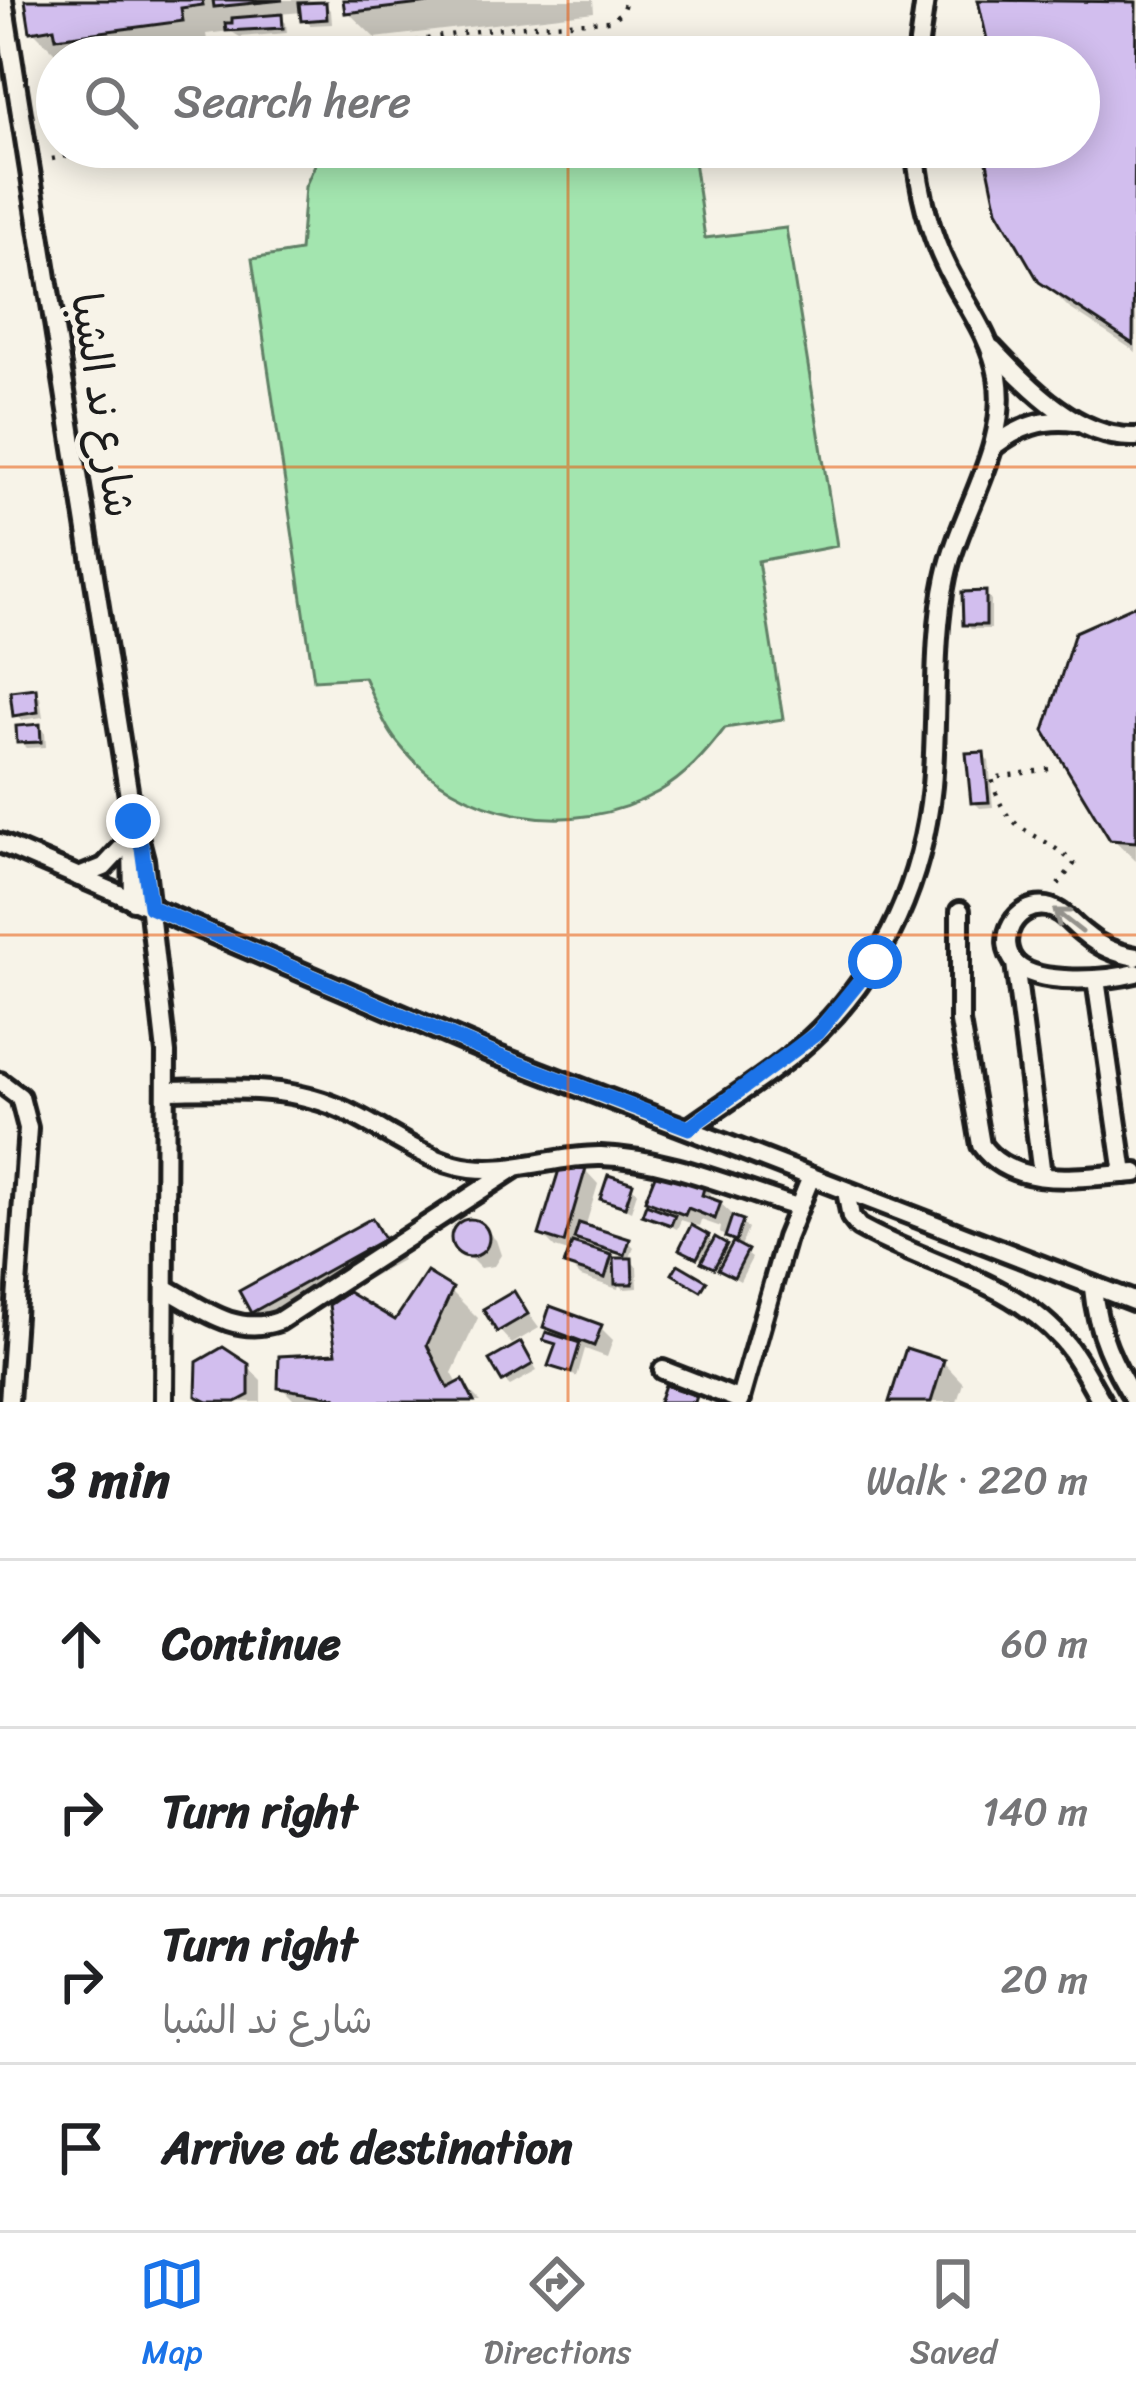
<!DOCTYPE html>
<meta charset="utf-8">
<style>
body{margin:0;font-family:Sriracha,"Playpen Sans Arabic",sans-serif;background:#f2f2f2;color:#202124}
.stop{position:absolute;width:36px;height:36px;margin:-27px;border:9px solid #1a73e8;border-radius:50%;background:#fff}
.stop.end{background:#1a73e8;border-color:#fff;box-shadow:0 3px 12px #0008}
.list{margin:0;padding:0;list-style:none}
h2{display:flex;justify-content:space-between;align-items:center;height:156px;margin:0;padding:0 48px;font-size:51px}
h2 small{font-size:39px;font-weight:400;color:#757577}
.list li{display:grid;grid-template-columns:78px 1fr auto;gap:36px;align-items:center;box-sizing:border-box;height:168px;padding:0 48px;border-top:3px solid #e0e0e0}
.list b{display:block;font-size:45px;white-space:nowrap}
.list p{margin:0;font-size:39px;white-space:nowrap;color:#757577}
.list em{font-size:39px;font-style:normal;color:#757577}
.icon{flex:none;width:66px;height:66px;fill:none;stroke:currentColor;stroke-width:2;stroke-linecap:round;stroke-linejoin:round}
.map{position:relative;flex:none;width:1136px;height:1402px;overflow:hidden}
.search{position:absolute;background:#fff;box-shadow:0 6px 30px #0003;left:36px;right:36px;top:36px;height:132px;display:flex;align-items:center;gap:30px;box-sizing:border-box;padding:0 42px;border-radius:66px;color:#757577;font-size:45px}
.sheet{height:828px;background:#fff}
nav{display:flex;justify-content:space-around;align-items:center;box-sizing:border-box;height:168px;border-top:3px solid #e0e0e0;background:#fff;font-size:33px;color:#757577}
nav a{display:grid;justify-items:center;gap:6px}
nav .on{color:#1a73e8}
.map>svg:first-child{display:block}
.green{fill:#a3e5af;stroke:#608066;stroke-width:3}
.shadow{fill:#0003}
.building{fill:#d2beee;stroke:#1c1c1c;stroke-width:3}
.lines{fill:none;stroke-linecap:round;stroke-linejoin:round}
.lane-casing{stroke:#1c1c1c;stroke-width:26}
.path{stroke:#1c1c1c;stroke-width:4.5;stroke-dasharray:3 9;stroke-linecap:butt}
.lane{stroke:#f7f3e8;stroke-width:16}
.oneway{stroke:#94928c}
.route{stroke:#1a73e8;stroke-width:15}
.grid{fill:none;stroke:#e8590c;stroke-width:3;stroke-opacity:0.55}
.labels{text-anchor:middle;stroke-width:10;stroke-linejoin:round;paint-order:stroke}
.street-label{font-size:42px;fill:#1c1c1c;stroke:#f7f3e8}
</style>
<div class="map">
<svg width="1136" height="1402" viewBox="0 0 1136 1402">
<rect width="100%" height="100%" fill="#f7f3e8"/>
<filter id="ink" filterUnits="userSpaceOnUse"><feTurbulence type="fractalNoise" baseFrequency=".00833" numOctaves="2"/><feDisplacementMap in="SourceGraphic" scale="24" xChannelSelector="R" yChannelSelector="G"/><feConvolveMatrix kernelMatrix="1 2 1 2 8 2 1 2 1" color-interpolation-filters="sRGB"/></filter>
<g filter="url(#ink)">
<path class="green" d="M323 147H692L705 238 786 228 837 546 758 561 783 719 725 728C706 753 686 776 658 792 573 840 459 821 398 743 383 725 374 698 364 677L314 680 252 259 300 251 305 187Z"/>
<g class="shadow">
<path d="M28 0H328L323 3 331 11 332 24 310 25 303 12 278 14 286 23 287 33 240 37 230 31 206 34 208 47 131 57H59L32 30Z"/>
<path d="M346 0H593L594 12 375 38 348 12Z"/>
<path d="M981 0H1136V352L1069 308 1041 280 989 147H1079V57H994Z"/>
<path d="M985 594 991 600V629H971L965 623Z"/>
<path d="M1136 609V861L1112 838Z"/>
<path d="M35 691 40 697 43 717 21 720 16 714Z"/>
<path d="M39 727 45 733 46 747 26 748 20 742Z"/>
<path d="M983 755 989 761 993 807 980 808 974 802Z"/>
<path d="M585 1170 598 1184 585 1228 628 1241 634 1247 630 1258 602 1250 614 1261H631L637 1267 638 1288 624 1289 619 1284 618 1289 581 1277 568 1264 572 1253 555 1248 542 1235Z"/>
<path d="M631 1186 637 1192 631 1211 604 1198Z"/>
<path d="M704 1188 748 1229 740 1249 752 1258 740 1281 683 1248 707 1237 731 1252 735 1244 720 1233 721 1227 701 1220 699 1226 681 1220 677 1229 646 1214H663L649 1199Z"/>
<path d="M371 1222 392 1242 402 1260 274 1331 254 1311Z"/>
<path d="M468 1222 482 1226 496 1240 501 1255 494 1266 480 1268 455 1243 456 1229Z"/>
<path d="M451 1291 478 1318 452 1373 459 1386 463 1384 481 1402H296L281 1387Z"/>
<path d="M514 1294 539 1328 512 1344 499 1330Z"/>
<path d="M546 1327H600L613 1340 607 1357 585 1349 577 1377 552 1365 558 1346 547 1339 559 1340Z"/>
<path d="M526 1352 537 1371 510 1386 504 1380Z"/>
<path d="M908 1352 943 1362 963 1383 957 1402H892Z"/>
<path d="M247 1366 261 1380V1402H207L199 1394Z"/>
</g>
<g class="building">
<path d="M25 0H202L203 5 181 8 183 21 56 38 54 28 30 32Z"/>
<path d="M213 0H283L214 7Z"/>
<path d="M343 0H454L345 13Z"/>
<path d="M978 0 1136 2 1133 344 1039 282 997 210 986 157V147H1079V57H991Z"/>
<path d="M326 2 327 19 301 21 299 3Z"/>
<path d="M282 14 283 28 226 31 225 23H232V18Z"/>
<path d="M986 591V625H963L962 592Z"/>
<path d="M1136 605V842L1110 840 1044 731 1075 632Z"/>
<path d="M36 688 38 712 13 716 10 691Z"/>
<path d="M40 724 41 742 17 743 16 726Z"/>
<path d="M984 752 989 802 971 803 966 753Z"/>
<path d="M562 1160 586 1168 564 1243 539 1235Z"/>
<path d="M658 1168 705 1185 702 1195 721 1202 715 1219 688 1208 685 1215 645 1200Z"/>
<path d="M608 1175 633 1183 625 1207 600 1199Z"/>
<path d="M646 1204 675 1215 671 1225 642 1215Z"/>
<path d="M732 1216 743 1220 736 1241 725 1237Z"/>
<path d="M372 1218 384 1239 251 1313 239 1291Z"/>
<circle cx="470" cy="1238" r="19"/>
<path d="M579 1223 630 1239 625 1255 574 1239Z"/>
<path d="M691 1225 709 1235 697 1258 679 1249Z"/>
<path d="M715 1237 727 1244 714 1268 701 1262Z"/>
<path d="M733 1242 748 1250 734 1277 718 1269Z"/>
<path d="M572 1243 612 1255 605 1278 564 1265Z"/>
<path d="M614 1258H632L633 1284H615Z"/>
<path d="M678 1264 707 1281 701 1291 672 1274Z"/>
<path d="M427 1272 453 1288 427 1345 448 1388 463 1380 474 1402H339L336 1397 278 1388 279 1356 336 1353 329 1305 348 1292 395 1320Z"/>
<path d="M514 1291 528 1314 497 1332 483 1309Z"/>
<path d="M550 1306 602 1325 594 1346 543 1327Z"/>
<path d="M546 1332 580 1343 571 1373 548 1366 556 1344 543 1340Z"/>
<path d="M521 1342 533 1364 502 1382 489 1360Z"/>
<path d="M223 1347 249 1364V1395L236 1402H208L196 1396 197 1362Z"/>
<path d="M906 1348 944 1360 931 1402H889Z"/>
<path d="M665 1385 697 1396 695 1402H659Z"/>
</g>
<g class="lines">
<g class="lane-casing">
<g id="lane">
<path d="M3 0 131 809 144 859 166 1053 164 1402"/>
<path d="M917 57 925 0"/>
<path d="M993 349C1029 387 1079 440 1136 437"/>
<path d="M994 446C1019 427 1042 418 1075 422"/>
<path d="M132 840 133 901"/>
<path d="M0 843 493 1054 1136 1302"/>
<path d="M79 877 104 867 131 838"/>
<path d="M960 911V1022L981 1145C1013 1191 1085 1176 1136 1173"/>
<path d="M1136 957C1118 954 1099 946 1085 934 1072 925 1063 910 1047 907 1016 902 994 940 1016 964 1038 986 1108 980 1136 973"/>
<path d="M1015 963 1042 1175"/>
<path d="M1096 979 1124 1174"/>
<path d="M0 1082 20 1097 28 1128 9 1402"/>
<path d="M168 1090C229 1089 291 1084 348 1112 384 1129 417 1155 455 1165 505 1178 552 1155 601 1156 666 1158 735 1188 797 1207"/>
<path d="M689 1128C732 1097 782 1068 820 1030 886 964 923 879 932 786 938 719 932 642 946 577 960 510 1010 448 998 376 991 337 966 305 948 270 929 232 919 189 915 147"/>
<path d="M846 1191 851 1217 859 1227C926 1265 1009 1279 1062 1339 1079 1358 1089 1381 1102 1402"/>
<path d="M1093 1288C1097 1332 1113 1365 1136 1402"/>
<path d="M167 1289C204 1310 236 1336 279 1321L513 1169"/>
<path d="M663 1370 740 1400"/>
<path d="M739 1402 786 1238 811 1177"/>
</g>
</g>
<g class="path">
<path d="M357 57C440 30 523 25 609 21L622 12 626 0"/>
<path d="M52 159 109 147"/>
<path d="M1049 769 992 778C1005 838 1038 827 1074 864L1057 886"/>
</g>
<use href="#lane" class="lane"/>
</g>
<defs><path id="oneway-shaft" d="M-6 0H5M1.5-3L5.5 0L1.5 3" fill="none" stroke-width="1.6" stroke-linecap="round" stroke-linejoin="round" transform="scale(3)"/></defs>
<use class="oneway" href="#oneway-shaft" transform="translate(1068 921) rotate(-142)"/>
</g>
<g class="lines" filter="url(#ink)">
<path class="route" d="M133 821 142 848 150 907 493 1054 689 1128 817 1033 875 962"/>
</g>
<path class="grid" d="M568 0V57M568 147V1402M0 467H1136M0 935H1136"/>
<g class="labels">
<g class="street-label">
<text transform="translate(104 405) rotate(81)" y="15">شارع ند الشبا</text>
</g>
</g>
</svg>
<div class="stop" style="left:875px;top:962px"></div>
<div class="stop end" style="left:133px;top:821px"></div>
<div class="search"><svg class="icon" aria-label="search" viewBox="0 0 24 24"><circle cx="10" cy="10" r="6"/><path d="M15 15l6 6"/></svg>Search here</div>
</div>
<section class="sheet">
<h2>3 min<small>Walk · 220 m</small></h2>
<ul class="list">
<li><svg class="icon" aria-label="ahead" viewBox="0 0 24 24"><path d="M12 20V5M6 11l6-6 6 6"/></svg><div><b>Continue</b></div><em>60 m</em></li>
<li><svg class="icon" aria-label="right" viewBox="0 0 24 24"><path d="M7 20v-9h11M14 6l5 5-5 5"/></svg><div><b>Turn right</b></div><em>140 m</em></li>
<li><svg class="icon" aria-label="right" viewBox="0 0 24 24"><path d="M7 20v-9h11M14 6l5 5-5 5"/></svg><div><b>Turn right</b><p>شارع ند الشبا</p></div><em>20 m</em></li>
<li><svg class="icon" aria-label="arrive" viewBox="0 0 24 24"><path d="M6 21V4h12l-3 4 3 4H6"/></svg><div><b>Arrive at destination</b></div></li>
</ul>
</section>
<nav>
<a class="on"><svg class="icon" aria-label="map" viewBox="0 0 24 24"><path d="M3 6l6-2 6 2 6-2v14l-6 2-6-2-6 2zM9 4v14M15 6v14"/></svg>Map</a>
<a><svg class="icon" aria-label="directions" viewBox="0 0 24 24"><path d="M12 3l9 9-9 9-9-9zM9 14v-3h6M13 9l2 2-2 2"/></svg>Directions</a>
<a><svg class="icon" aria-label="saved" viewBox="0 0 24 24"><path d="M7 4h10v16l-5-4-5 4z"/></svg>Saved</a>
</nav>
